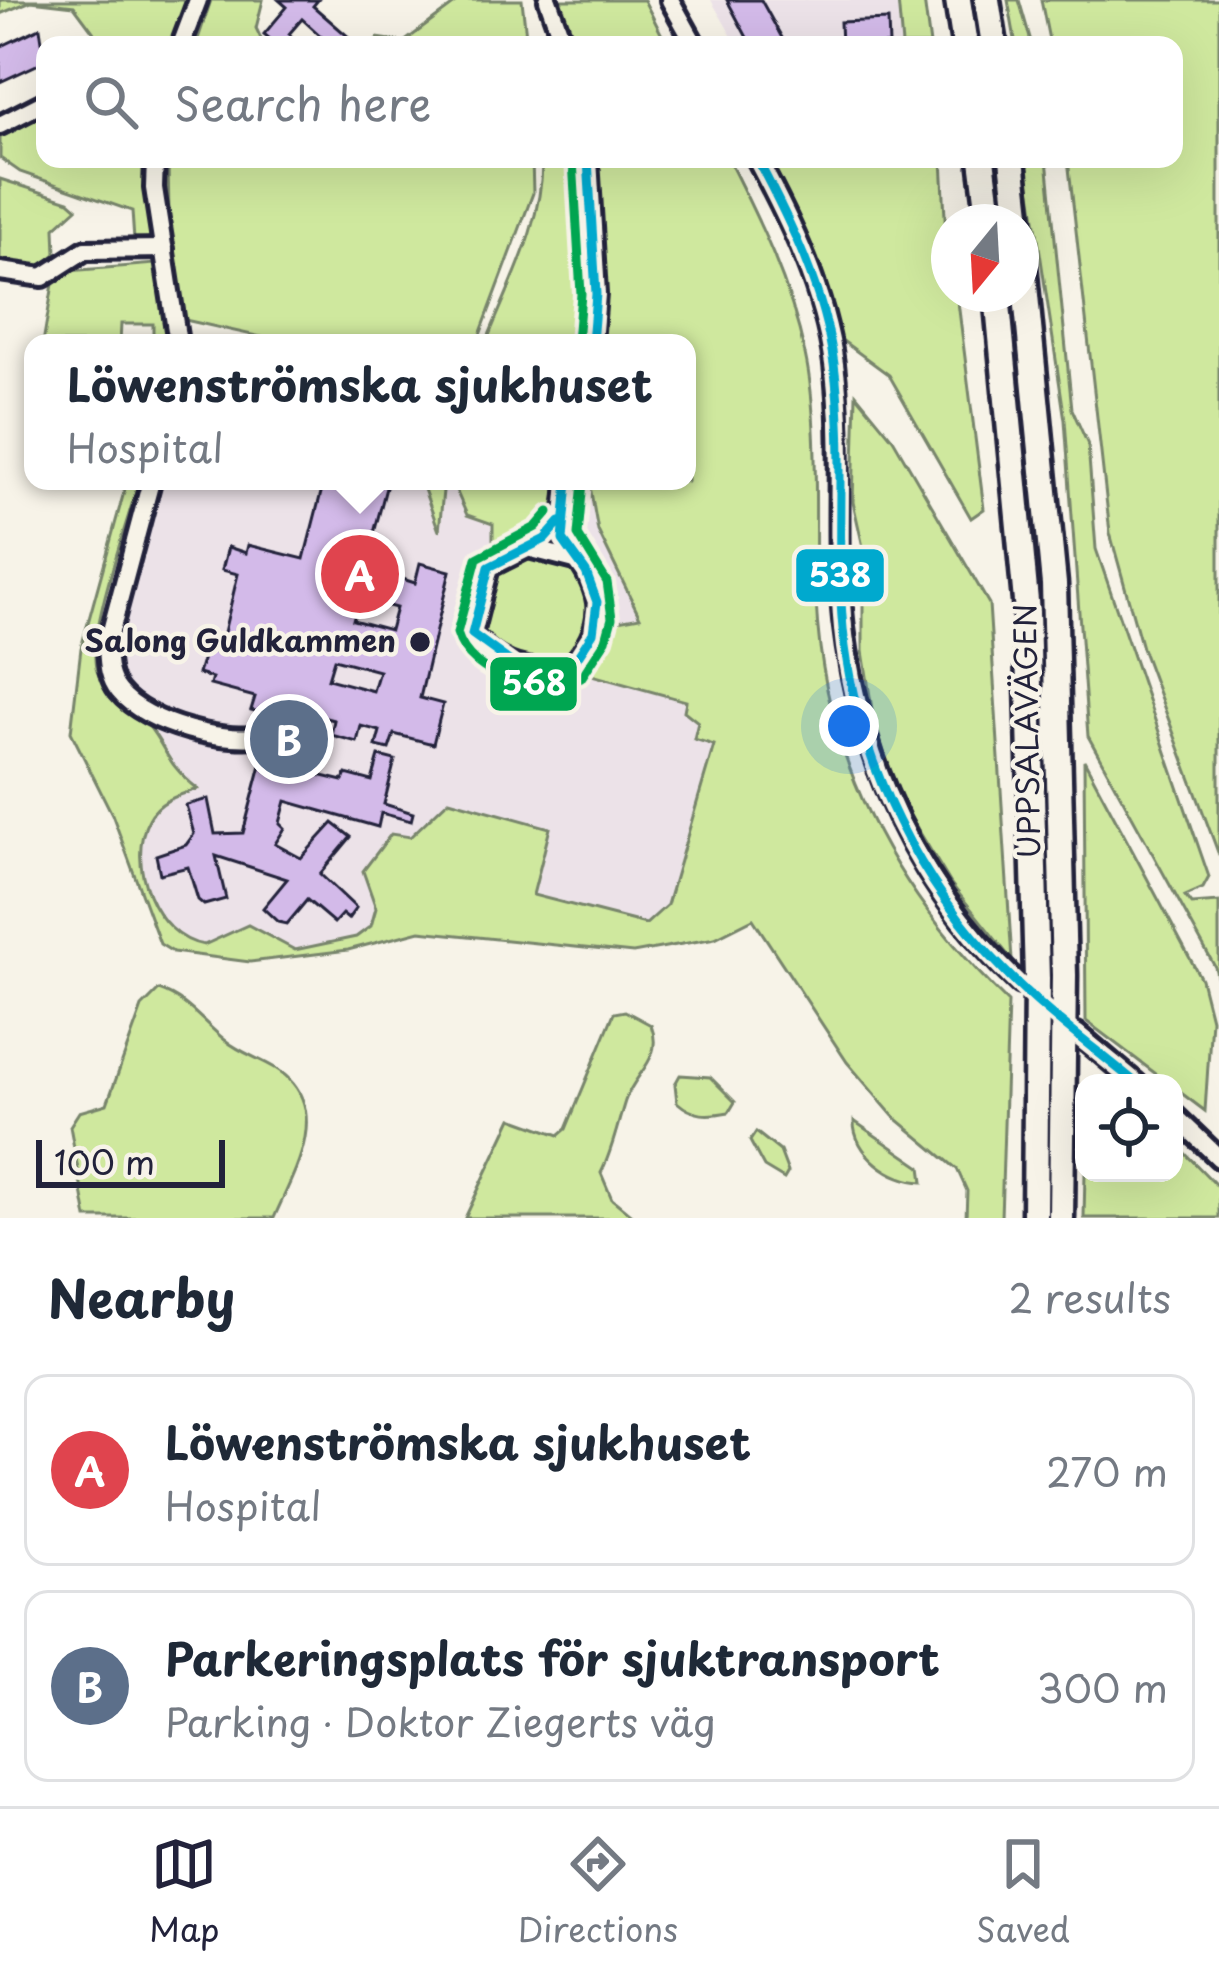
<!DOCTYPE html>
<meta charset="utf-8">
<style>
body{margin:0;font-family:"Playpen Sans",sans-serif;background:#f2f2f3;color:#1f2937}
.controls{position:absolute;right:36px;bottom:36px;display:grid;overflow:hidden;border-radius:24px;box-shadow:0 12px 48px #0002}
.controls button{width:108px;height:108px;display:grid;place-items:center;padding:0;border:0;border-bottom:3px solid #e0e1e3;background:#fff;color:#1f2937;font:60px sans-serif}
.compass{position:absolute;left:931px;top:204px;width:108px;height:108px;border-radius:50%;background:#fff;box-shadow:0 12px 48px #0002;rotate:198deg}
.scale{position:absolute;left:36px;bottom:30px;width:189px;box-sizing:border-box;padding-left:12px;border:6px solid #22223b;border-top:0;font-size:33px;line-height:42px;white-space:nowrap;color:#22223b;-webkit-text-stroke:9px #f7f3e8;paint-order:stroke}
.you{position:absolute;left:849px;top:726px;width:42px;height:42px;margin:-30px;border:9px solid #fff;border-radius:50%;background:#1a73e8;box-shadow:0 0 0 18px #1a73e833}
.badge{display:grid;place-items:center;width:78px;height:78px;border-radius:50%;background:#22223b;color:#fff;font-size:39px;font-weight:700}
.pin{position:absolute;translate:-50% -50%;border:6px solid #fff;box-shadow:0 3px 12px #0006}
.popup{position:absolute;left:24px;top:334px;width:672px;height:156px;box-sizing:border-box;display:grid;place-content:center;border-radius:24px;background:#fff;filter:drop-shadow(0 3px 9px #0005);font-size:39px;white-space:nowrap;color:#747a83}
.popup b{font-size:45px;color:#1f2937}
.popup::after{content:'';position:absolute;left:50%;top:100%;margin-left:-24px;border:24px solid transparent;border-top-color:#fff}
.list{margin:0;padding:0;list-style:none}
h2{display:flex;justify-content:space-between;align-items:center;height:156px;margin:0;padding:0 48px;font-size:51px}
h2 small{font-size:39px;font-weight:400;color:#747a83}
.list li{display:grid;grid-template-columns:78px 1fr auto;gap:36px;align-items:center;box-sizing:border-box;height:192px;margin:0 24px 24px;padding:0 24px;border:3px solid #e0e1e3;border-radius:24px}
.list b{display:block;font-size:45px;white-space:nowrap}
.list p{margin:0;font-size:39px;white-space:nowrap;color:#747a83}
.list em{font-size:39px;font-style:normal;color:#747a83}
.icon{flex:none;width:66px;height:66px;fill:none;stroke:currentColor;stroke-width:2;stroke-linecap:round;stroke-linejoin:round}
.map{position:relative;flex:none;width:1219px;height:1218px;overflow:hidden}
.search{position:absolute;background:#fff;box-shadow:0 12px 48px #0002;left:36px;right:36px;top:36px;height:132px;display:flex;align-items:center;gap:30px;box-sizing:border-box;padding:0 42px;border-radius:24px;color:#747a83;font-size:45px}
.sheet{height:588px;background:#fff}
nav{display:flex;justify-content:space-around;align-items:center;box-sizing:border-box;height:168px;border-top:3px solid #e0e1e3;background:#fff;font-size:33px;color:#747a83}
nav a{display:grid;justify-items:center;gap:6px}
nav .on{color:#22223b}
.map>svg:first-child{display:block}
.built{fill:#ece2e8}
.green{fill:#cfe89e;stroke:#78856c;stroke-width:3}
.building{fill:#d3bae9;stroke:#22223b;stroke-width:3;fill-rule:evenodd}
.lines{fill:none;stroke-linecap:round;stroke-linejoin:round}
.minor-casing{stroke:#22223b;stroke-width:26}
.highway-casing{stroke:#22223b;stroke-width:33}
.minor{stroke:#f7f3e8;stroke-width:16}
.highway{stroke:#f7f3e8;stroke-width:24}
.bus-1-casing{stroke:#f7f3e8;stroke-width:18}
.bus-2-casing{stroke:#f7f3e8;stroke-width:18}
.bus-1{stroke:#00a9ce;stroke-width:9}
.bus-2{stroke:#00a651;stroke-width:9}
.poi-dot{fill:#22223b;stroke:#f7f3e8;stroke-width:4.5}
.labels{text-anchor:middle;stroke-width:9;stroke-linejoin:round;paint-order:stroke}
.poi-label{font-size:30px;font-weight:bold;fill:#22223b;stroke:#f7f3e8;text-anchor:end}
.street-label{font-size:30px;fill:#22223b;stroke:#f7f3e8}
.line-badge{stroke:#f7f3e8;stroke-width:4.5}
.badge-label{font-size:33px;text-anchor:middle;font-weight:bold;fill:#fff}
</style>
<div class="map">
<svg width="1219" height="1218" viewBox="0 0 1219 1218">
<rect width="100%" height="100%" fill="#f7f3e8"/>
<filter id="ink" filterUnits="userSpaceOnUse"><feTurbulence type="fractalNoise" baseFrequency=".00833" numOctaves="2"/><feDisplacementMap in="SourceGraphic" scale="24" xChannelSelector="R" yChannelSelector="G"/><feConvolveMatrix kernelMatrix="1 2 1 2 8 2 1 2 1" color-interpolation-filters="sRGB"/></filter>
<g filter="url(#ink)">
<g class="built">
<path d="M711 0H898L902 45H737Z"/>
<path d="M127 481H589L598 531 725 709 667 905 633 953 420 931 348 950 250 962 173 952 160 944 112 814 71 732 81 648Z"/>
</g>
<g class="green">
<path d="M0 0H192L176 45H103L74 6 31 1 0 14Z"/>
<path d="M211 0H263L256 28 264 45H196Z"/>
<path d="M460 0H522L527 45H370L378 38 404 42Z"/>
<path d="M557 0H644L667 45H572Z"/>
<path d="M898 0H924L930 45H902Z"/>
<path d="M1008 0H1019L1032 45H1016Z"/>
<path d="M1041 0H1219V855L1142 648 1110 533 1068 159H1174V45H1050Z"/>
<path d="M45 115V159H146L150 241 134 240 132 211 20 172 0 158V137Z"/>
<path d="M168 159H532L533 193 477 343H288L185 320 169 217Z"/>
<path d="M542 159H578L588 285 585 343H486C509 284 543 224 542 159Z"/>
<path d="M599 159H728C760 222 790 284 805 354 820 421 814 528 816 600 823 761 895 893 1008 1002L1001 1218H966L967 1191 957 1169 893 1116 847 1062 753 919 715 938 633 953 420 931 348 950 250 962 173 952 160 944 112 814 71 732 81 648 127 481H139C129 518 85 640 97 671 107 699 130 703 147 724 168 750 165 763 198 789 179 795 159 800 149 819 125 862 155 937 204 945L248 925 295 950 356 937 371 926 376 908 363 871 391 834 410 837 449 800 550 828 533 895 646 924 667 905 714 745 694 739 698 722 684 711 686 701 588 674 602 624 640 617 598 531 589 481H687V343H602Z"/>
<path d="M770 159H942L949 294H957L984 509 971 518 889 375 840 339 815 256Z"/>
<path d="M1026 159H1047L1072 409 1088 445 1096 549 1209 877 1203 888 1185 896 1191 904 1219 902V984L1215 967 1088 736 1065 420Z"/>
<path d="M0 179 69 201 77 208 55 228 56 254 32 274 0 266Z"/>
<path d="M155 264 167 343 153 341V324H121L120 343H43L54 278 68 271Z"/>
<path d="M856 394 893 439 989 604 1012 960 951 884 899 798 874 722 863 651V547L853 502Z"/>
<path d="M421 481H444L439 531Z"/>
<path d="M452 481H560C550 523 538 543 493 549V524L467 515Z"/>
<path d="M526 553 577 566C593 601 598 633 565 661L523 660 485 639 481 625 493 575Z"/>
<path d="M1084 760 1201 979 1211 1019 1205 1111 1086 1021Z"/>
<path d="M159 990C188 1000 201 1021 225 1040 244 1056 273 1062 289 1079 328 1118 292 1176 274 1218H87L70 1126 79 1112 107 1104 142 1007Z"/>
<path d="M625 1011 651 1025C664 1059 635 1072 625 1101 617 1126 613 1149 601 1173L612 1199 635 1218H465L512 1118 559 1135 566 1129 614 1013Z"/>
<path d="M680 1075 710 1077 735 1102 729 1112C708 1116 694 1117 677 1102L675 1084Z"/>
<path d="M854 1121 921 1167 923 1182C892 1182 853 1153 854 1121Z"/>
<path d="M756 1132 780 1151 788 1172 784 1179 764 1167 750 1141Z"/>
<path d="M1174 1142 1219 1188V1218H1084L1085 1173H1174Z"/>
</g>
<g class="building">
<path d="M279 0H318L313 6 351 39 346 45H321L325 40 302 19 289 34 301 45H277L264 34 287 7Z"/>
<path d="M727 0H761L786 45H751Z"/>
<path d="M888 20 889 45H841L840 22Z"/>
<path d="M40 28 45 61 0 82V47Z"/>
<path d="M324 481 387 484 365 567 415 583 420 563 450 571 420 698 443 704 433 744 394 734 389 749 376 746 380 731 361 726 357 742 331 735 334 720 280 706 277 717 251 710 255 697 210 685 212 678 198 674 205 650 219 653 238 574 222 570 228 547 246 553 248 545 304 559ZM359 598 396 608 390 630 353 620ZM334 659 379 671 373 691 328 679Z"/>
<path d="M379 756 395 760 384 804 413 813 411 821 381 813 378 827 286 801 280 823 285 828 275 844 301 858 333 823 351 837 320 874 356 908 348 919 342 914 334 923 307 900 287 924 278 922 263 908 287 879 216 856 226 899 204 905 198 900 188 867 160 874 156 855 186 845 194 834 186 805 208 799 215 834 243 833 262 761 343 781 346 774 372 781Z"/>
</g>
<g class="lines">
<g class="minor-casing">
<g id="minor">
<path d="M548 0 564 45"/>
<path d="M670 0 695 45"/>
<path d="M181 45 198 0"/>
<path d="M0 125 45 102"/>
<path d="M155 159 154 188 178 343"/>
<path d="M588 159 596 294 592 343"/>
<path d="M757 159C791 222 825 292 834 364 842 431 837 499 839 566 845 725 902 874 1020 984"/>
<path d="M0 271 43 277 85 250 164 249"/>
<path d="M151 481 107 646C108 663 108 677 119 691 146 725 228 745 269 735"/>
<path d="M560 522 545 539 489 567 472 634C498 666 530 675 571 667 613 619 601 585 563 540L568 481"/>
<path d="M528 548 579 561"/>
<path d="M1077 1033 1136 1083"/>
<path d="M1174 1115 1219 1158"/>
</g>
</g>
<g class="highway-casing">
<g id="highway">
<path d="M958 0 965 45"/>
<path d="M987 0 994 45"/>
<path d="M982 159 990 222"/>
<path d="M1012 159 1019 222"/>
<path d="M1021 244 1054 584 1064 975 1061 1218"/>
<path d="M997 294 1027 612 1037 979 1035 1218"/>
</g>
</g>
<use href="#minor" class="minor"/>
<use href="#highway" class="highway"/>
<g class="bus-1-casing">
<g id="bus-1">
<path d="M588 159 596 294 592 343"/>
<path d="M757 159C791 223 824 291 834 364 847 457 833 553 845 647 861 767 919 884 1004 970 1044 1012 1092 1046 1136 1083"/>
<path d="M560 522 545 539 489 567 472 634 516 666 571 667 593 633 597 602 586 572 563 540 568 481"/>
</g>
</g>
<g class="bus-2-casing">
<g id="bus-2">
<path d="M573 160 581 294 577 342"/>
<path d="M549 512 536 527 477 558 457 633C470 679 542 695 581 678L606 640 612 618 607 582 578 535 583 482"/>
</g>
</g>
<use href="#bus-1" class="bus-1"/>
<use href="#bus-2" class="bus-2"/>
</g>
</g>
<circle class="poi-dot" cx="420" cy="642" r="12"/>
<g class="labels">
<g class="poi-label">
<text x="396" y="652">Salong Guldkammen</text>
</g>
<g class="street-label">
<text transform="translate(1028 731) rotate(-91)" y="10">UPPSALAVÄGEN</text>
</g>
</g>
<g class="line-badge">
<rect x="794" y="547" width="92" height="57" rx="12" fill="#00a9ce"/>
<rect x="488" y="655" width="91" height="58" rx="12" fill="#00a651"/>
</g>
<g class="badge-label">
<text x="840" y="587">538</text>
<text x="534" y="695">568</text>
</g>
</svg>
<div class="controls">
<button><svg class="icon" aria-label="locate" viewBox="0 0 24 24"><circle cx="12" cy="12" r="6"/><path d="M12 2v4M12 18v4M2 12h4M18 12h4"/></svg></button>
</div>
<svg class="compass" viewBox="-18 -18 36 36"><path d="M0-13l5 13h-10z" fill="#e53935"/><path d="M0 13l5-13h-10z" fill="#747a83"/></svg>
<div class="scale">100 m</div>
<div class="you"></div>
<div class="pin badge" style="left:360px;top:574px;background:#e0444e">A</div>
<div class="popup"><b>Löwenströmska sjukhuset</b>Hospital</div>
<div class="pin badge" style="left:289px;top:739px;background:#5c6f8a">B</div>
<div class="search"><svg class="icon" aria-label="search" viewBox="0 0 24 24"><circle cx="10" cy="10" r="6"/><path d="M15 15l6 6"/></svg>Search here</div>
</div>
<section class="sheet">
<h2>Nearby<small>2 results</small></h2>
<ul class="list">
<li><span class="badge" style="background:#e0444e">A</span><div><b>Löwenströmska sjukhuset</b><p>Hospital</p></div><em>270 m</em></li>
<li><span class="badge" style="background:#5c6f8a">B</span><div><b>Parkeringsplats för sjuktransport</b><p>Parking · Doktor Ziegerts väg</p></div><em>300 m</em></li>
</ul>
</section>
<nav>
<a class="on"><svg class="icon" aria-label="map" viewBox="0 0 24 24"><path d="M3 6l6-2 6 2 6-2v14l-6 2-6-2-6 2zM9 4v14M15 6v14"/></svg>Map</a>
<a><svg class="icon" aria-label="directions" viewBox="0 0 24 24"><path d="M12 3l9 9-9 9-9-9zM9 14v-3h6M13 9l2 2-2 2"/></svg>Directions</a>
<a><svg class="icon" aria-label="saved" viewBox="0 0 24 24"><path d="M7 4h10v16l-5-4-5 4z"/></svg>Saved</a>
</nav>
